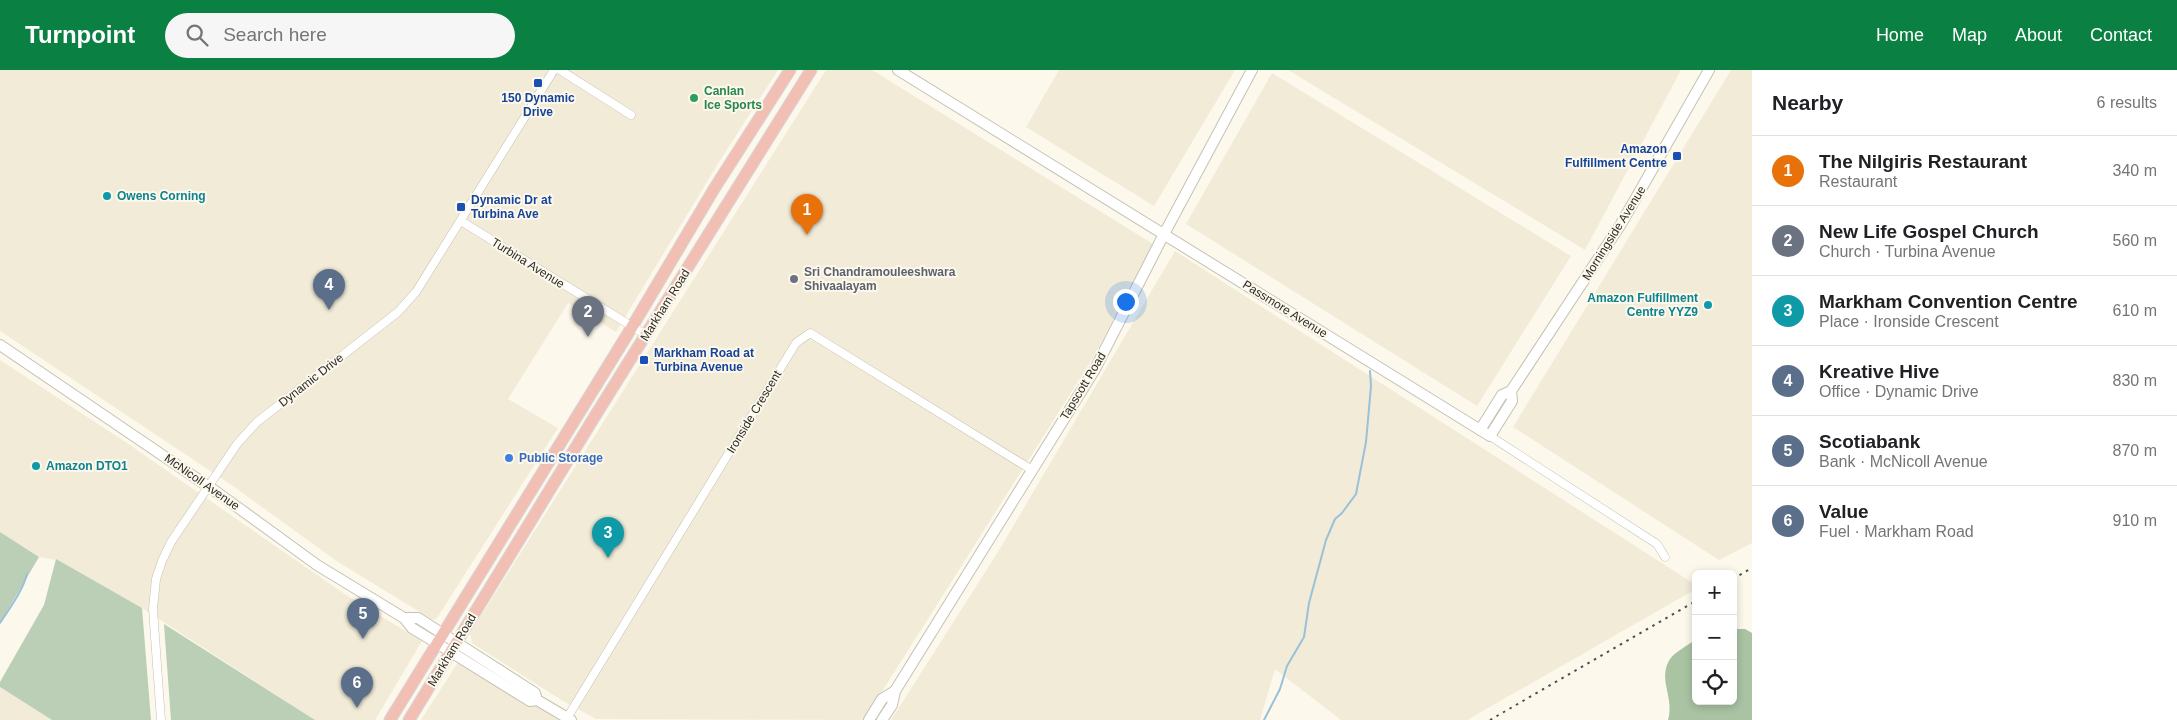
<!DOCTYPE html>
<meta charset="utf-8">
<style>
body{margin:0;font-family:Arial,sans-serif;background:#f6f6f6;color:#202124}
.controls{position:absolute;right:15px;bottom:15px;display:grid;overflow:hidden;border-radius:8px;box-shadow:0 2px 8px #0003}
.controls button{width:45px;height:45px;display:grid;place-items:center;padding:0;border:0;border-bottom:1px solid #e0e0e0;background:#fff;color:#202124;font:25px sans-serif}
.you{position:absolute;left:1125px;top:231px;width:18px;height:18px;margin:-12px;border:4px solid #fff;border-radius:50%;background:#1a73e8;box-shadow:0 0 0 8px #1a73e833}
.badge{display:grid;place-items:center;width:32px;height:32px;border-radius:50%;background:#0b8043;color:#fff;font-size:16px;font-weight:700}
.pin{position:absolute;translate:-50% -41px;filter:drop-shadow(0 1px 2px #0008)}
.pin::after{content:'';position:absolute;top:26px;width:18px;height:15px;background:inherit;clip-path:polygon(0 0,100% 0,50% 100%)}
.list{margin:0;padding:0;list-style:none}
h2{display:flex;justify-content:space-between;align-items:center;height:65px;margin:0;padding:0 20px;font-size:21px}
h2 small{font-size:16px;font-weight:400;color:#757577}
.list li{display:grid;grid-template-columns:32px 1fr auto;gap:15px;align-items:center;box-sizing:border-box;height:70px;padding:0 20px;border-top:1px solid #e0e0e0}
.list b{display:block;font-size:19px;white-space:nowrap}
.list p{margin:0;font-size:16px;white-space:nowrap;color:#757577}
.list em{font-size:16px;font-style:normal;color:#757577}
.icon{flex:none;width:28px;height:28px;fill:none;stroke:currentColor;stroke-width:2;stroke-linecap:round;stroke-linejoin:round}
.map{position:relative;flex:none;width:1752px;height:650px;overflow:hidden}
header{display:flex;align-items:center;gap:30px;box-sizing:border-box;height:70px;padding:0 25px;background:#0b8043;color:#fff}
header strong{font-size:24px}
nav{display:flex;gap:28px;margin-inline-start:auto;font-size:18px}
.search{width:350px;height:45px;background:#f6f6f6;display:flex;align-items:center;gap:12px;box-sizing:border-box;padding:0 18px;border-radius:28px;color:#757577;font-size:19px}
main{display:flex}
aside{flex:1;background:#fff}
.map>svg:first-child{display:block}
.built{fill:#f2ebd8}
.green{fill:#bacfb5}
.forest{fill:#a9c3a3}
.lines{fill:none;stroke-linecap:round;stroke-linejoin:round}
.stream{stroke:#99c1d7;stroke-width:2}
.street-casing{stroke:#c5c1b5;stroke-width:9}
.secondary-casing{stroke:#c5c1b5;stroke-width:12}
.primary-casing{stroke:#d9d9d8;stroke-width:13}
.street{stroke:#fff;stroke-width:8}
.secondary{stroke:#fff;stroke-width:10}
.primary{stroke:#f1bfb4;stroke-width:11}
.rail{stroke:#4f4d47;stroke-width:2;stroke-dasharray:2.5 5;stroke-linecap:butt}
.transit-dot{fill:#1a4fb4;stroke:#fcf8ec;stroke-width:2}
.leisure-dot{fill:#2e9e5b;stroke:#fcf8ec;stroke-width:2}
.culture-dot{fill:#0f9aa8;stroke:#fcf8ec;stroke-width:2}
.worship-dot{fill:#6b7280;stroke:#fcf8ec;stroke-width:2}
.shop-dot{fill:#3f7fe0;stroke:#fcf8ec;stroke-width:2}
.labels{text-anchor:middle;stroke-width:4;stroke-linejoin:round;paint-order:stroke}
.leisure-label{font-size:12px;font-weight:bold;fill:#27864d;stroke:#fcf8ec;text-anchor:start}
.transit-label{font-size:12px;font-weight:bold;fill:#164399;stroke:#fcf8ec;text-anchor:start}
.culture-label{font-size:12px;font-weight:bold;fill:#0d838f;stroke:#fcf8ec;text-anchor:start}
.street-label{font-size:12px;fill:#2c2b26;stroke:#fcf8ec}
.worship-label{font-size:12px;font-weight:bold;fill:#5b616d;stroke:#fcf8ec;text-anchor:start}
.shop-label{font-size:12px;font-weight:bold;fill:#366cbe;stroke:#fcf8ec;text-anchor:start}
</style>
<header>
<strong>Turnpoint</strong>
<div class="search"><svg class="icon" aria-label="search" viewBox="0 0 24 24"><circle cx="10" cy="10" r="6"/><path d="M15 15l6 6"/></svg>Search here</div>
<nav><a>Home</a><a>Map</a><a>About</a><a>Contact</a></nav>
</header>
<main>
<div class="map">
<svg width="1752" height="650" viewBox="0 0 1752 650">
<rect width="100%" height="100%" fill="#fcf8ec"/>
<g class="built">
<path d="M0 0H778L719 92 616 262 568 233 508 329 558 358 437 548 433 550 338 492 233 416 0 261Z"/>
<path d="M826 0H872L1153 174 1093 288 864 650 596 649 563 631 472 573 470 563Z"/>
<path d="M1059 0H1235L1154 136 1026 57Z"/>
<path d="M1288 0H1681L1585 180Z"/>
<path d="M1731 0H1752V473L1719 490 1513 357Z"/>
<path d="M1272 3 1571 186 1477 336 1186 154Z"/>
<path d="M1175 181 1696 515V519L1467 650H1341L1275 599 1260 650H891L998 482Z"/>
<path d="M0 290 127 373 346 525 422 571 375 650H315L142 538 56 490 39 487 0 462Z"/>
<path d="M462 593 536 635 559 650H421L457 594Z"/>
<path d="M0 617 52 650H0Z"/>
</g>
<g class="green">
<path d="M0 462 39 487 0 553Z"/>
<path d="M56 489 142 538 151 650H52L0 617V612L44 535Z"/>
<path d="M164 554 315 650H171Z"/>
</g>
<path class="forest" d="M1733 559H1745L1752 563V650H1668C1675 628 1657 609 1670 589 1676 581 1689 575 1696 569V631H1733Z"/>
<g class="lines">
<g class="stream">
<path d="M0 553C10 538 23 520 27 504"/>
<path d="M1264 650 1280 619 1287 596 1304 567 1309 533 1326 470 1335 449 1342 443 1356 424 1366 372 1371 316 1370 301"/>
</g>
<g class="street-casing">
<g id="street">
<path d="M560 0 631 45"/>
<path d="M461 151 646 265"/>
<path d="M1490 366 1657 474 1665 487"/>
<path d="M567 648 796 273 810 263 1032 400"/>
<path d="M161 650 153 539 156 509 162 491 171 472 237 374 257 352 398 242 416 222 554 0"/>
</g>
</g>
<g class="secondary-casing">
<g id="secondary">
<path d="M898 0 1490 366 1512 331 1511 321"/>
<path d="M0 275 218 423 317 495 404 548 412 558 430 569 530 631 537 630 571 650"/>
<path d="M1480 360 1502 325 1511 321 1621 154 1709 0"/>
<path d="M404 548H418L535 623 537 630"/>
<path d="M869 650 882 629 895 621"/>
<path d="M882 650 892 635 895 621 1095 299 1164 164 1252 0"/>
</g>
</g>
<g class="primary-casing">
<g id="primary">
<path d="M390 650 632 257 714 119 790 0"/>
<path d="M409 650 595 346 811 0"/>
</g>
</g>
<use href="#street" class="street"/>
<use href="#secondary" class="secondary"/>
<use href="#primary" class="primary"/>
<g class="rail">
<path d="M1733 509 1752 498"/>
<path d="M1490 650 1696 531"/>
</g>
</g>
<g class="transit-dot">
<rect x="533" y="8" width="10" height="10" rx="2.5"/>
<rect x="1672" y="81" width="10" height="10" rx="2.5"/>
<rect x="456" y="132" width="10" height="10" rx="2.5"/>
<rect x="639" y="285" width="10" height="10" rx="2.5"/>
</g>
<circle class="leisure-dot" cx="694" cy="28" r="5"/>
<g class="culture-dot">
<circle cx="107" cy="126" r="5"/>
<circle cx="1708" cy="235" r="5"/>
<circle cx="36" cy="396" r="5"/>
</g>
<circle class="worship-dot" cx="794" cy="209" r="5"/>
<circle class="shop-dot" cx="509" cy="388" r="5"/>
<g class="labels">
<g class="leisure-label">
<text x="704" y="25">Canlan<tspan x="704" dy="14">Ice Sports</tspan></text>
</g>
<g class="transit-label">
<text x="538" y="32" text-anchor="middle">150 Dynamic<tspan x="538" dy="14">Drive</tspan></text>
<text x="1667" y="83" text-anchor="end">Amazon<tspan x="1667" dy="14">Fulfillment Centre</tspan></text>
<text x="471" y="134">Dynamic Dr at<tspan x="471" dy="14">Turbina Ave</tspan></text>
<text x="654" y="287">Markham Road at<tspan x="654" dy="14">Turbina Avenue</tspan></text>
</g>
<g class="culture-label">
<text x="117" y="130">Owens Corning</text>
<text x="1698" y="232" text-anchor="end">Amazon Fulfillment<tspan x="1698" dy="14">Centre YYZ9</tspan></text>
<text x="46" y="400">Amazon DTO1</text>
</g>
<g class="street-label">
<text transform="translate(1614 163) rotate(-58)" y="4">Morningside Avenue</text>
<text transform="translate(528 193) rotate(32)" y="4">Turbina Avenue</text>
<text transform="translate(665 235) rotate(-58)" y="4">Markham Road</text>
<text transform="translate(1285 239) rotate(32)" y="4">Passmore Avenue</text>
<text transform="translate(311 310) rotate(-38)" y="4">Dynamic Drive</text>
<text transform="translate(1083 316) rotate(-59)" y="4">Tapscott Road</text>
<text transform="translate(754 342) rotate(-59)" y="4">Ironside Crescent</text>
<text transform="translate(202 412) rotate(35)" y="4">McNicoll Avenue</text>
<text transform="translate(452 580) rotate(-59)" y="4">Markham Road</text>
</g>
<g class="worship-label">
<text x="804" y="206">Sri Chandramouleeshwara<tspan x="804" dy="14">Shivaalayam</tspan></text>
</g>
<g class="shop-label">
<text x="519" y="392">Public Storage</text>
</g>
</g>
</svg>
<div class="controls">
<button>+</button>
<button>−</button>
<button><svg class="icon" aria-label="locate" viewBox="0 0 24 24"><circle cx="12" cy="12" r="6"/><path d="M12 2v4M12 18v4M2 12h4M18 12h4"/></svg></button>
</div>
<div class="you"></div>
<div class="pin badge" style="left:807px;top:165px;background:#e8710a">1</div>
<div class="pin badge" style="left:588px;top:267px;background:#6b7280">2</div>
<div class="pin badge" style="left:608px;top:488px;background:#0f9aa8">3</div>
<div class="pin badge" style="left:329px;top:240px;background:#5c6f8a">4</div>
<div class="pin badge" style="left:363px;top:569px;background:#5c6f8a">5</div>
<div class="pin badge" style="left:357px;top:638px;background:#5c6f8a">6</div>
</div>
<aside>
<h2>Nearby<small>6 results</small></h2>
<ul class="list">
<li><span class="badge" style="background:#e8710a">1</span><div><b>The Nilgiris Restaurant</b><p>Restaurant</p></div><em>340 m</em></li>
<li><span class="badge" style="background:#6b7280">2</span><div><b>New Life Gospel Church</b><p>Church · Turbina Avenue</p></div><em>560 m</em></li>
<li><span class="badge" style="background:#0f9aa8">3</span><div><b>Markham Convention Centre</b><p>Place · Ironside Crescent</p></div><em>610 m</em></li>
<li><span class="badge" style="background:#5c6f8a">4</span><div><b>Kreative Hive</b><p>Office · Dynamic Drive</p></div><em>830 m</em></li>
<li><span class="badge" style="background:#5c6f8a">5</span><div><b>Scotiabank</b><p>Bank · McNicoll Avenue</p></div><em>870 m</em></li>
<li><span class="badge" style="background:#5c6f8a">6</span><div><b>Value</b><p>Fuel · Markham Road</p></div><em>910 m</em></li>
</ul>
</aside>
</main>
